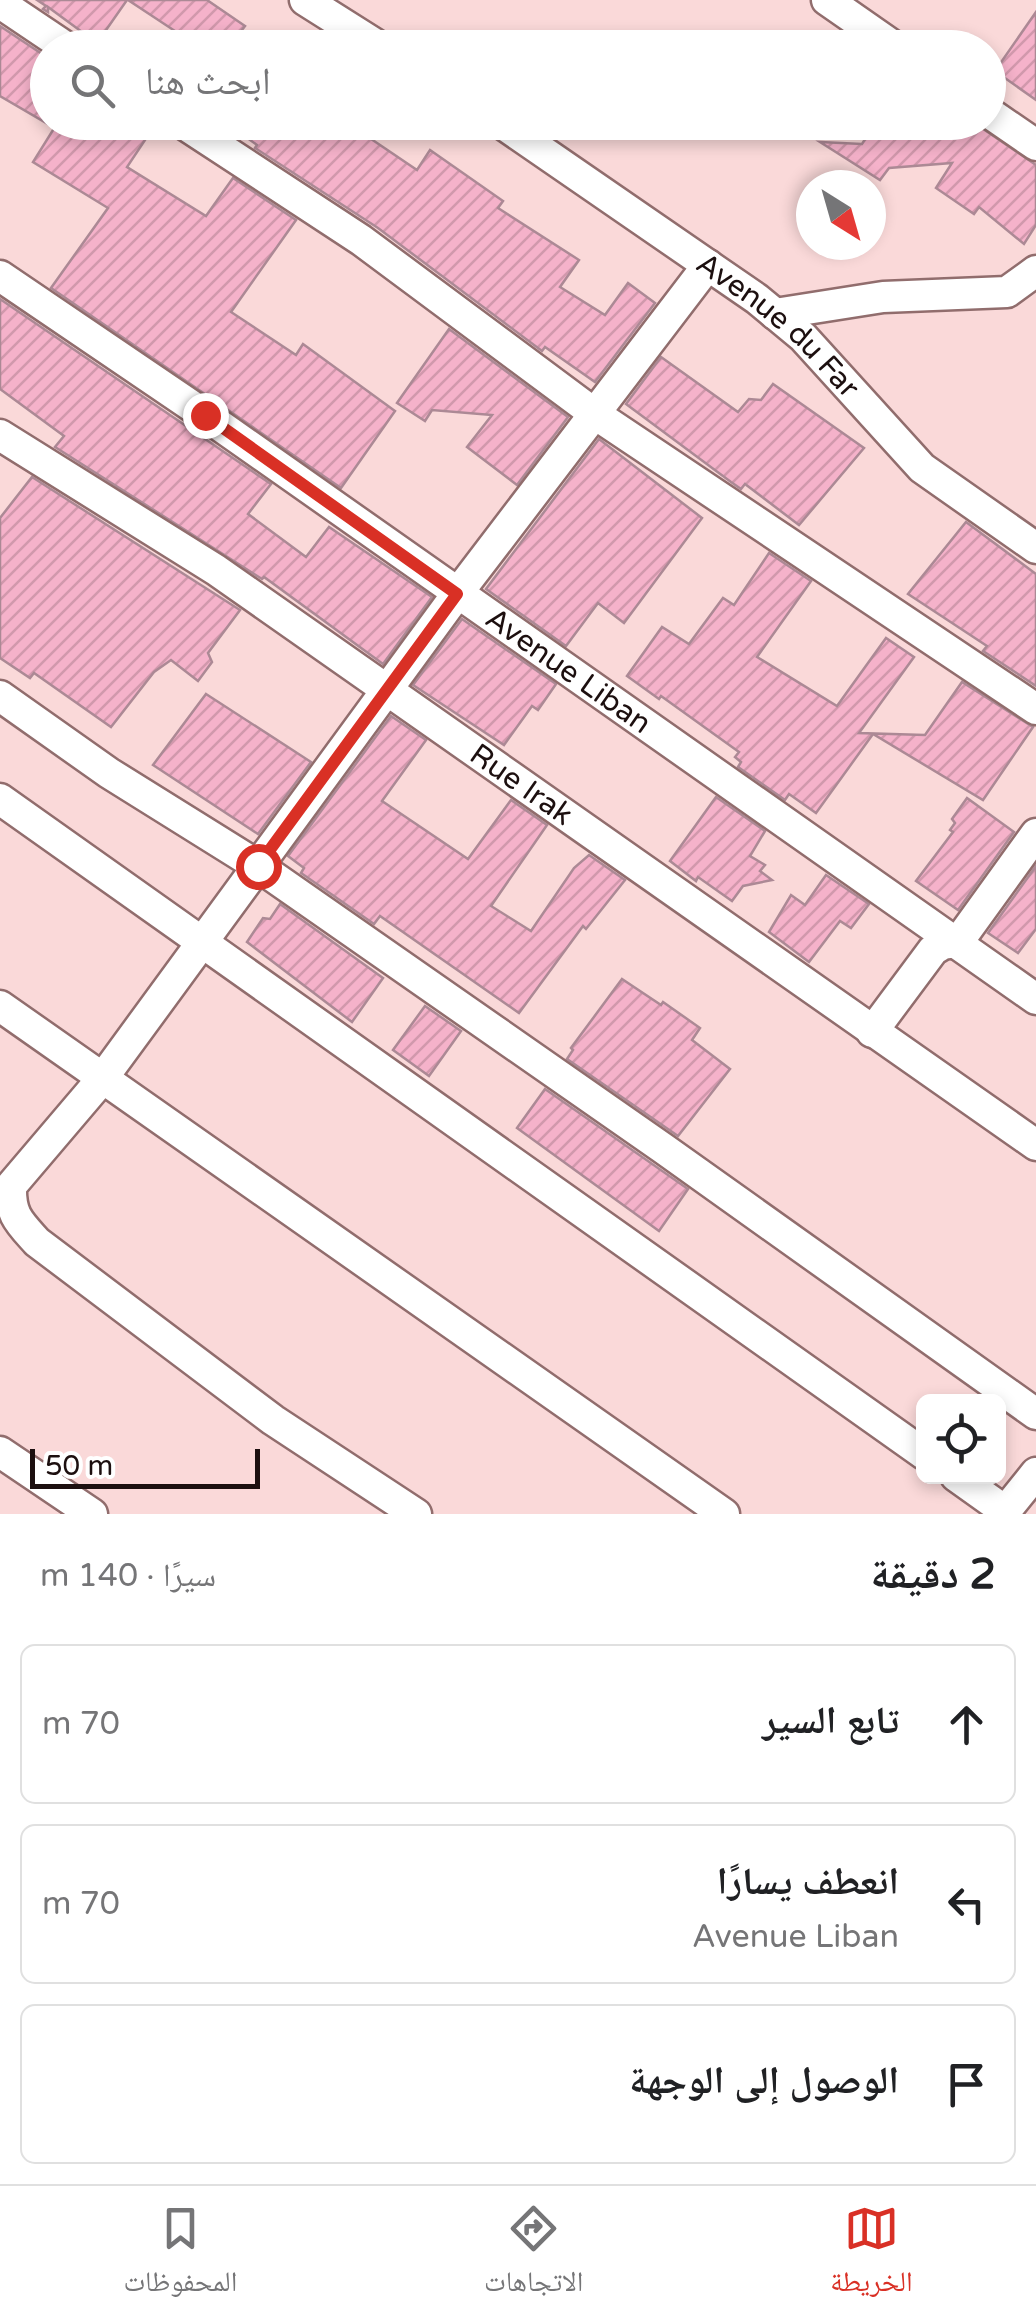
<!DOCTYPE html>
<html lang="ar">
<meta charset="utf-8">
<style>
body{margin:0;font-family:"Varela Round","Noto Naskh Arabic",sans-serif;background:#f6f6f6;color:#202124;direction:rtl}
.controls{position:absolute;right:30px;bottom:30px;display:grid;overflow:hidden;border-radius:15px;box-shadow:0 5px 15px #0003}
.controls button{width:90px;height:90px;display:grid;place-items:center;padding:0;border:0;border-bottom:2px solid #e0e0e0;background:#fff;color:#202124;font:50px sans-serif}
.compass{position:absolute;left:796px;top:170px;width:90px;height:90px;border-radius:50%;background:#fff;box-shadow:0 5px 15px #0003;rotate:143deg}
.scale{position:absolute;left:30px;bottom:25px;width:230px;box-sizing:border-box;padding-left:10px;border:5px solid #1c0f0f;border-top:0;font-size:28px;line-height:35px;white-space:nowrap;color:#1c0f0f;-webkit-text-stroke:8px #fff;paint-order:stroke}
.stop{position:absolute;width:30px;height:30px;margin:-22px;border:8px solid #d93025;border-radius:50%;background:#fff}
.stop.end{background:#d93025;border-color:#fff;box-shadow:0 2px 10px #0008}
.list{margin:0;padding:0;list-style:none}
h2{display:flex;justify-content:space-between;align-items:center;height:130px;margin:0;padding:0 40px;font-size:42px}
h2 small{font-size:32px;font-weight:400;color:#757577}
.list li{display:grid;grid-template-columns:65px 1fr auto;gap:30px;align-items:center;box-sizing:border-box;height:160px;margin:0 20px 20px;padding:0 20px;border:2px solid #e0e0e0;border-radius:15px}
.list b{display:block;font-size:38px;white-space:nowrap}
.list p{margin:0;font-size:32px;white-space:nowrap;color:#757577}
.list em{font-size:32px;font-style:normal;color:#757577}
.icon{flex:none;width:55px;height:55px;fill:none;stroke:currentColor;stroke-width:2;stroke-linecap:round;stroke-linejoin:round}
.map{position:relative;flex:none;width:1036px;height:1514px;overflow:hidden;direction:ltr}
.search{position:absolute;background:#fff;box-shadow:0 5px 15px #0003;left:30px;right:30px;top:30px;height:110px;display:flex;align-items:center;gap:25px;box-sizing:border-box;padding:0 35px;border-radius:55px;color:#757577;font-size:38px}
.sheet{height:670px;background:#fff}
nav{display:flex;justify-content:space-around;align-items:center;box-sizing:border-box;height:140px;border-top:2px solid #e0e0e0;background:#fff;font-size:28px;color:#757577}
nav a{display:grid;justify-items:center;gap:5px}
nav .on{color:#d93025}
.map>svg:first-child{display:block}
.building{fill:url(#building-hatch);stroke:#ac8995;stroke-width:2.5}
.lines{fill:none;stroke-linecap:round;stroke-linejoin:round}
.street-casing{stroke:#916d6d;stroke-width:35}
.street{stroke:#fff;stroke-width:30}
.route{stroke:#d93025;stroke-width:12}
.labels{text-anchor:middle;stroke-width:8;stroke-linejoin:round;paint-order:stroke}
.street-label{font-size:30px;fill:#1c0f0f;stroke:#fff}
</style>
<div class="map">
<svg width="1036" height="1514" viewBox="0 0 1036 1514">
<defs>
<pattern id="building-hatch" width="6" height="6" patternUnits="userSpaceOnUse" patternTransform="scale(2.5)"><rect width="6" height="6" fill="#f5b2ca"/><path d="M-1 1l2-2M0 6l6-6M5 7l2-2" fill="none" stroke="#d198ac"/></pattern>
</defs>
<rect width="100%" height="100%" fill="#fad9d9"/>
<g class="building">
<path d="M37 0H127L97 43 48 7V12L43 9 46 6Z"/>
<path d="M128 0H207L245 26 228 48H168L178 33Z"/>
<path d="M1036 12V100L995 71Z"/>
<path d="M0 26 48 58V124L0 96Z"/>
<path d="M58 122H157L127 167 206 216 233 178 296 220 231 312 296 355 303 344 395 411 341 488 51 288 108 208 33 162Z"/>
<path d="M225 122H346L417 170 430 150 503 201 498 208 579 260 560 287 605 315 628 283 655 303 595 382 545 347 542 351 378 228 255 148 257 145Z"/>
<path d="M876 122H973L1036 165V225L1024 244 979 207 974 214 936 188 952 163 889 168 880 180 820 142 862 144Z"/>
<path d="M0 299 271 484 248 514 306 557 329 527 432 597 383 664 264 577 262 579 55 447 64 436 0 389Z"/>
<path d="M449 329 568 417 517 485 467 447 492 415 432 410 425 421 397 403Z"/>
<path d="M661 357 738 412 749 399 761 400 773 384 864 448 799 525 745 484 741 489 731 482 626 404Z"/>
<path d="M599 439 702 518 624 623 598 603 566 646 486 589Z"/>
<path d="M32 477 240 610 208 653 212 662 198 681 171 660 154 672 111 727 34 673 30 678 0 658V518Z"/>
<path d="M966 522 1036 574V686L983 651 987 646 908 594Z"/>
<path d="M769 553 811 581 757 657 837 706 886 638 914 657 859 733 925 735 962 682 1033 727 983 800 873 734 816 813 789 794 785 800 738 767 741 762 735 757 739 752 661 696 659 699 627 676 662 627 689 644 723 598 734 605Z"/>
<path d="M462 619 556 684 538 710 532 706 504 745 413 685Z"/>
<path d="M206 694 311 762 258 834 153 765Z"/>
<path d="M391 716 426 740 382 801 468 859 511 800 547 825 491 906 531 931 574 868 589 855 625 880 586 929 583 926 519 1013 380 916 374 924 301 873 304 868 288 856Z"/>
<path d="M716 797 765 831 750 856 765 865 760 871 772 880 743 886 732 901 698 877 696 881 670 861Z"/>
<path d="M967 798 1014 832 958 910 916 881 953 832 950 830 955 823 952 819Z"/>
<path d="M1036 866V929L1018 953 988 933Z"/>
<path d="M826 875 869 904 851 928 840 921 809 962 769 932 791 895 805 905Z"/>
<path d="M280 904 383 978 352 1022 247 942 263 918 270 919Z"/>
<path d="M622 979 661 1005 663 1002 700 1028 692 1040 730 1069 678 1136 567 1059 573 1050 571 1048Z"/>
<path d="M425 1006 461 1031 429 1076 393 1050Z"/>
<path d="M545 1089 688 1189 659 1231 517 1128Z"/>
</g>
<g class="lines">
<g class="street-casing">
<g id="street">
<path d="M305 0 381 48"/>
<path d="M827 0 896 48"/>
<path d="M0 3 67 48"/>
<path d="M988 112 1036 145"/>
<path d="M181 122 361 240 595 414 1036 709"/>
<path id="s1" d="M500 122 757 299 803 337 922 468 1036 548"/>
<path id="s2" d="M0 276 205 415 1036 999"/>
<path d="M775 314 883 297 1007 292 1036 271"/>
<path id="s3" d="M0 435 216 570 1036 1145"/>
<path d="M0 696 109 773 258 866 664 1149 1036 1414"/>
<path d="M0 799 924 1454"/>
<path d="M0 1006 724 1514"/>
<path d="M872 1032 933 950 943 944 958 942 1036 834"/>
<path d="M0 1452 92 1514"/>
<path d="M956 1476 1005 1511"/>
<path d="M416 1514 273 1420 37 1242C19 1222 10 1215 11 1186L102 1079 457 594 708 265"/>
<path d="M1003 1514 1036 1473"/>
</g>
</g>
<use href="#street" class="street"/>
</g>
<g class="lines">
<path class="route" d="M205 415 457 594 258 866"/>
</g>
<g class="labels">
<g class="street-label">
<text dy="10" stroke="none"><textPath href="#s1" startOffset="345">Avenue du Far</textPath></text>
<text dy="10" stroke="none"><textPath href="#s2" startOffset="692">Avenue Liban</textPath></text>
<text dy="10" stroke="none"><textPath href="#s3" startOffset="628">Rue Irak</textPath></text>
</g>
</g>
</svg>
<div class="controls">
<button><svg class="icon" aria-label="locate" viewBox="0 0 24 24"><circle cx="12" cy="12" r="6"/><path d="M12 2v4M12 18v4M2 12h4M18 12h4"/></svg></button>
</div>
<svg class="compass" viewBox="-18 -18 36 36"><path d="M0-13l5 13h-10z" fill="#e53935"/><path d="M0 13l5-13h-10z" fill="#757577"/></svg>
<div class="scale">50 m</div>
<div class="stop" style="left:258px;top:866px"></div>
<div class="stop end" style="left:205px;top:415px"></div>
<div class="search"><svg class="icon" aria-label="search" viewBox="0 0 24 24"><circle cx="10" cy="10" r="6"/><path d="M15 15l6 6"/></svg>ابحث هنا</div>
</div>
<section class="sheet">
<h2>2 دقيقة<small>سيرًا · 140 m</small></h2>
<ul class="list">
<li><svg class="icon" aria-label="ahead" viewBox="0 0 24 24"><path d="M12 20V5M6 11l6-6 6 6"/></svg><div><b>تابع السير</b></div><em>70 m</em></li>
<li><svg class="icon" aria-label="left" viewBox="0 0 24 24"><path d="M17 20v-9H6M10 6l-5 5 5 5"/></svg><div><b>انعطف يسارًا</b><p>Avenue Liban</p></div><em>70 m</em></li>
<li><svg class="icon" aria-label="arrive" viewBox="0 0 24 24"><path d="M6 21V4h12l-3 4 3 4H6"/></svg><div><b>الوصول إلى الوجهة</b></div></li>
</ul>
</section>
<nav>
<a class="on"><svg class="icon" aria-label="map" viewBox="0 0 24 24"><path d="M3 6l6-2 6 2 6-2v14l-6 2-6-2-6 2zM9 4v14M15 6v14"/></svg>الخريطة</a>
<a><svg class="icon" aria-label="directions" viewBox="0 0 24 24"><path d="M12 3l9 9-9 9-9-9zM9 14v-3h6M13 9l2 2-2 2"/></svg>الاتجاهات</a>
<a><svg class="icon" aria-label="saved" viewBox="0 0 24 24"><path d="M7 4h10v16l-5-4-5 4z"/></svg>المحفوظات</a>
</nav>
